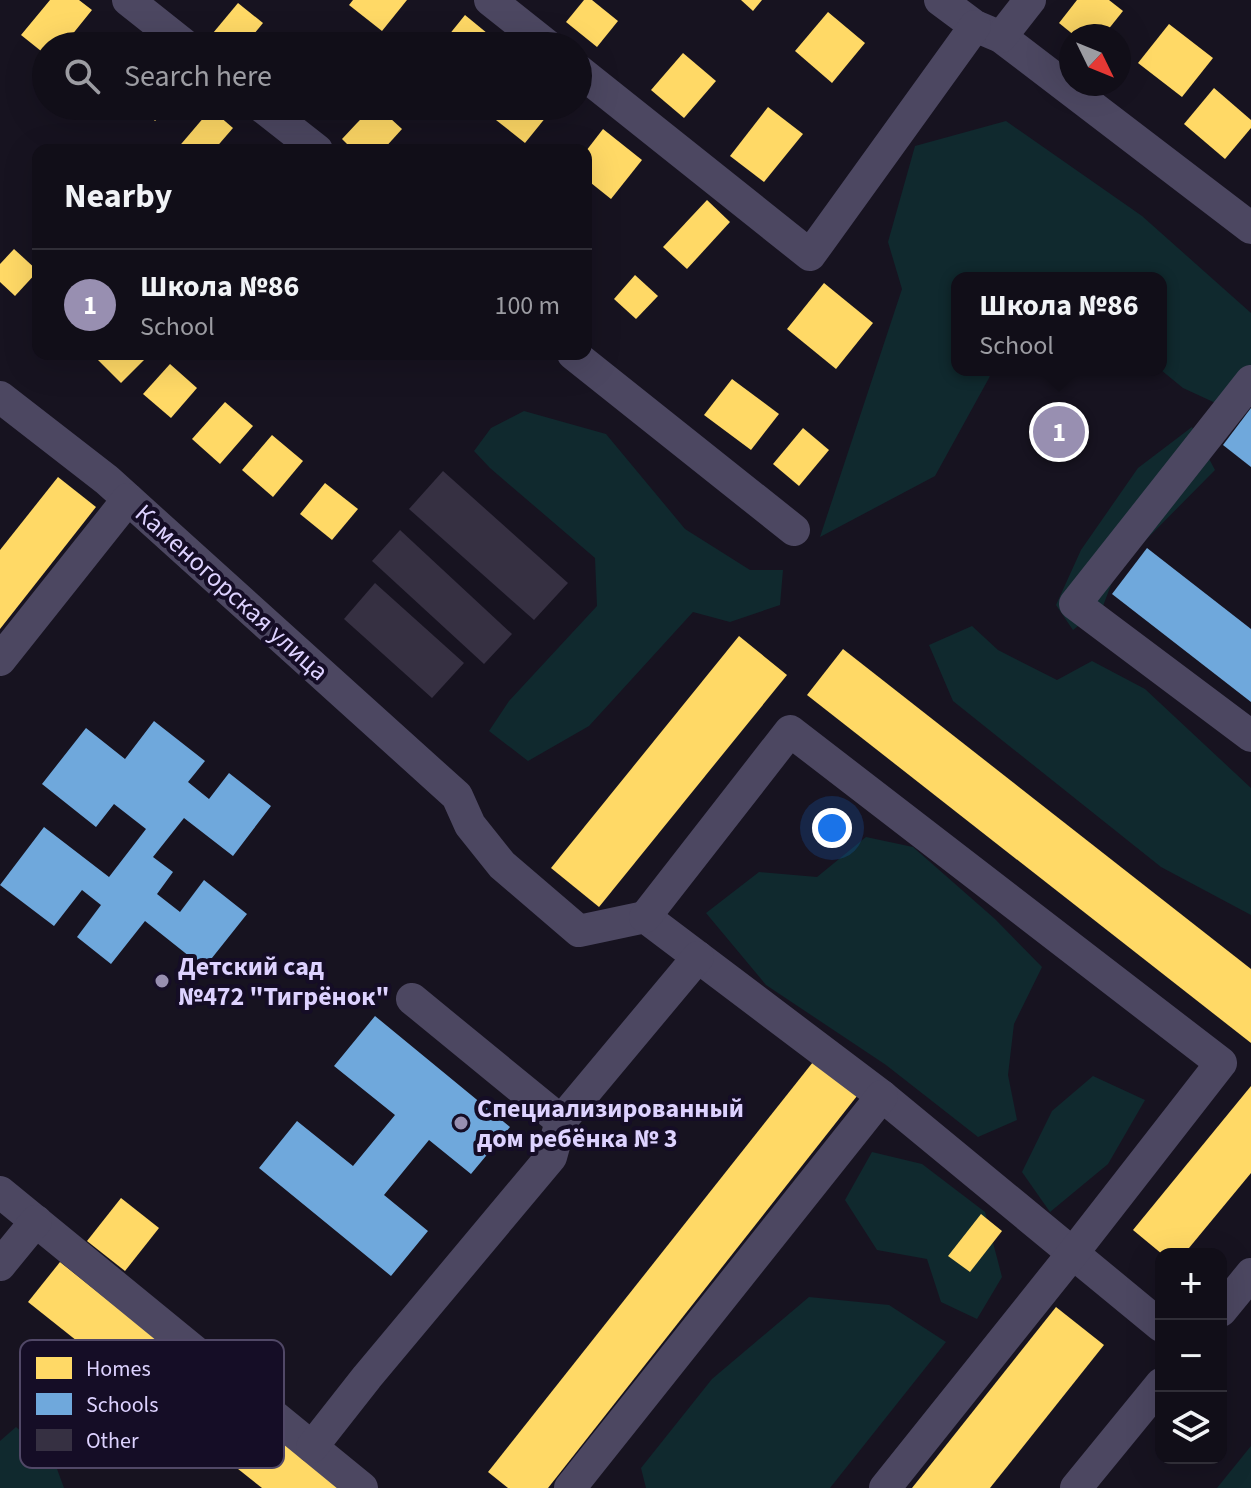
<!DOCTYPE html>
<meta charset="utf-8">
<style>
body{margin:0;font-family:"Source Sans 3",sans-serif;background:#1a1721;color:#f1f3f6}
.controls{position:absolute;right:24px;bottom:24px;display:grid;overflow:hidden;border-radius:16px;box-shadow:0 8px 32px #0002}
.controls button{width:72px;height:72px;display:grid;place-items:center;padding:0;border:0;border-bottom:2px solid #302e37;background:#110e18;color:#f1f3f6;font:40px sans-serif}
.compass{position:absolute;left:1059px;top:24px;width:72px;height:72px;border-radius:50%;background:#110e18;box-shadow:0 8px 32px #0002;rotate:133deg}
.you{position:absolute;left:832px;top:828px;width:28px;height:28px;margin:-20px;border:6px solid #fff;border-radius:50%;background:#1a73e8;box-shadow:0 0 0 12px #1a73e833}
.badge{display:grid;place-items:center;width:52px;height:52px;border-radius:50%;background:#988fb1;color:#fff;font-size:26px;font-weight:700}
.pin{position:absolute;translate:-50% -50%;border:4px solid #fff;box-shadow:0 2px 8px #0006}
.popup{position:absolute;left:951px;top:272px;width:216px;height:104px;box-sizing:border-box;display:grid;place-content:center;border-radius:16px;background:#110e18;filter:drop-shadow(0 2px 6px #0005);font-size:26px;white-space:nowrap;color:#9c9ca2}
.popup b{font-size:30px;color:#f1f3f6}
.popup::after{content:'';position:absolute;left:50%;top:100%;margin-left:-16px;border:16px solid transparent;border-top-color:#110e18}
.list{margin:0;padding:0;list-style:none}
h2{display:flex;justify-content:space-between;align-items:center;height:104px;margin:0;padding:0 32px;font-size:34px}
h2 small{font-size:26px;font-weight:400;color:#9c9ca2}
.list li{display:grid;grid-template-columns:52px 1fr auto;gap:24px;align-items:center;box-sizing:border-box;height:112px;padding:0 32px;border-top:2px solid #302e37}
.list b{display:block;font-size:30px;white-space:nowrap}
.list p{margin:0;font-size:26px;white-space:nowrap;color:#9c9ca2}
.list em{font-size:26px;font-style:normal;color:#9c9ca2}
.icon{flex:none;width:44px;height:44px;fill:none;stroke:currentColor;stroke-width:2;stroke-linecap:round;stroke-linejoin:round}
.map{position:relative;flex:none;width:1251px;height:1488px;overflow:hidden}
.search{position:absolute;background:#110e18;box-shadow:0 8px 32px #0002;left:32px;top:32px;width:560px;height:88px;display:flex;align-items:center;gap:20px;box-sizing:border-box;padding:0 28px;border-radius:44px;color:#9c9ca2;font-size:30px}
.panel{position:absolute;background:#110e18;box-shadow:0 8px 32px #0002;left:32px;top:144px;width:560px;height:216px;border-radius:16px}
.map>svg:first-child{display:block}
.green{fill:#10292e}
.homes{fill:#ffd966}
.schools{fill:#6fa8dc}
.building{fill:#363042}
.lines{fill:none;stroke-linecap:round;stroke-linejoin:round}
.minor{stroke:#4c4761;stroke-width:32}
.poi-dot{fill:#988fb1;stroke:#150d26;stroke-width:3}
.labels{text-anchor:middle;stroke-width:8;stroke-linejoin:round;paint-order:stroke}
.street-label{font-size:26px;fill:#ddd2ff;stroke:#150d26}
.poi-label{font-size:26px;font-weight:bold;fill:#ddd2ff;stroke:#150d26;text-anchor:start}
.key{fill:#150d26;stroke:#514867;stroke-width:2}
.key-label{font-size:22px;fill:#ddd2ff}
</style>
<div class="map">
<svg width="1251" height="1488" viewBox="0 0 1251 1488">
<rect width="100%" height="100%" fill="#171320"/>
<g class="green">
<path d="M1006 121 1142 216 1251 313V388L1222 406 1183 388 1161 370V278H957V370H992L989 378 935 476 820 537 902 289 888 242 915 146Z"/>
<path d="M524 411 606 434 685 529 750 570H783L780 605 730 622 693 612 589 726 528 761 489 731 509 701 597 606 595 558 490 468 474 451 491 428Z"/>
<path d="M1192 427 1215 470 1117 569 1103 606 1073 630 1056 605 1081 550 1138 468Z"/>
<path d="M972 626 998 650 1057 680 1092 661 1145 689 1251 788V915L1161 867 953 701 929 645Z"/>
<path d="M866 837 913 847 995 919 1042 967 1014 1024 1008 1075 1017 1120 978 1137 886 1065 766 985 706 913 759 872 817 877Z"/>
<path d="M1093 1076 1145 1100 1108 1164 1050 1212 1022 1172 1052 1111Z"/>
<path d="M872 1152 922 1164 985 1212 1002 1277 977 1319 941 1302 927 1259 877 1250 845 1200Z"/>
<path d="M809 1297 889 1305 946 1342 830 1488H646L641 1468 712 1379Z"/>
<path d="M16 1427 53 1458 64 1488H0V1441Z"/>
<path d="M1251 1446V1488H1217Z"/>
</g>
<g class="homes">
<path d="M50 0H79L92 10 63 46H46V55L21 35Z"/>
<path d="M353 0H407L382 31 349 5Z"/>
<path d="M584 0H592L618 21 597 47 566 22Z"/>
<path d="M741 0H762L753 11Z"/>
<path d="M1077 0H1109L1123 11 1103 36H1075L1059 23Z"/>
<path d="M238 3 263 23 244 46H229L213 33Z"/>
<path d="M828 12 865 43 832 83 795 51Z"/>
<path d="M465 15 493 38 487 46H440Z"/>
<path d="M1169 24 1213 58 1182 97 1138 63Z"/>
<path d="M121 36 132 46H111Z"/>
<path d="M683 53 716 81 684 118 651 90Z"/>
<path d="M1214 88 1251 120V128L1225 159 1184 124Z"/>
<path d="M141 106H171L155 121Z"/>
<path d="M373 106H377L402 129 383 150H353L342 139Z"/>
<path d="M508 106H555L525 143 496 120Z"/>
<path d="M768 107 803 134 764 182 730 156Z"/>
<path d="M211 109 233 128 214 150H176Z"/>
<path d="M603 129 642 160 611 199 586 179V151Z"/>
<path d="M707 200 730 222 687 269 663 247Z"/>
<path d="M14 249 38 271 15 296 0 282V264Z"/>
<path d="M635 275 658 296 636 319 614 299Z"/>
<path d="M824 283 873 323 836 369 787 329Z"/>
<path d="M98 354H150L121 383 95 357Z"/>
<path d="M170 364 197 388 171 418 143 394Z"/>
<path d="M732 379 779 414 751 450 704 415Z"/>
<path d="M225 402 253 426 220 464 192 439Z"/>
<path d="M803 428 829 450 799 486 773 464Z"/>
<path d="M272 435 303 461 273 497 242 470Z"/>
<path d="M58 477 96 507 0 629V550Z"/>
<path d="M325 483 358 509 332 540 300 514Z"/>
<path d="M739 636 787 675 599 907 551 868Z"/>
<path d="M843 649 1251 969V1043L807 695Z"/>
<path d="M813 1062 857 1096 548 1488H508L488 1472Z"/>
<path d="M1251 1086V1173L1184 1254H1162L1133 1230Z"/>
<path d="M121 1198 159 1228 125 1271 87 1241Z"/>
<path d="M981 1214 1002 1231 970 1272 948 1256Z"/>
<path d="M60 1262 344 1488H262L28 1302Z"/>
<path d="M1056 1307 1104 1345 990 1488H912Z"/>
</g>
<g class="schools">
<path d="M1251 408V467L1223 445Z"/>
<path d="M1147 548 1251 629V702L1112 594Z"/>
<path d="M154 721 205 761 188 782 209 799 229 773 271 806 233 856 184 818 153 857 173 872 157 894 180 912 204 880 247 914 204 968 145 921 111 964 77 937 101 905 82 890 54 926 0 885 44 827 109 877 146 829 114 804 96 827 42 784 86 728 125 759Z"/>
<path d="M375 1016 510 1127 471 1174 429 1140 384 1195 428 1231 391 1276 259 1168 297 1121 353 1166 395 1115 334 1066Z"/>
</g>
<g class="building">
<path d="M443 471 568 583 534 620 409 509Z"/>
<path d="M400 530 512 634 484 664 372 561Z"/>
<path d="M375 583 464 663 432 698 344 619Z"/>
</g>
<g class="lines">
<g class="minor">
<path d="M128 0 186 46"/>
<path d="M490 0 548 46"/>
<path d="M940 0 975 26 1001 37 1251 228"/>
<path d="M1001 37 1030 0"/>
<path d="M578 70 810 255 975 26"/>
<path d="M261 106 317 150"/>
<path d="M573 354 794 530"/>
<path d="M1251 381 1075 604 1251 736"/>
<path d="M0 397 107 480 457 796 470 825 502 865 579 931 645 917 882 1096 1161 1326"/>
<path d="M0 660 128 499"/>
<path d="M645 917 790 731 1221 1063 1073 1253 885 1488"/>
<path d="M412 999 561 1121"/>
<path d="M0 1192 362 1488"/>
<path d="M0 1265 36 1221"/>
<path d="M1221 1311 1251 1274"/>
<path d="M312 1447 367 1377 551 1157 561 1121 698 957"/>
<path d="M570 1488 882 1096"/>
<path d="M1076 1488 1161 1384"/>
</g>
</g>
<g class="poi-dot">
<circle cx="162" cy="981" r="8"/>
<circle cx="461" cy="1123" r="8"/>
</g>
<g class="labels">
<g class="street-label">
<text transform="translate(232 592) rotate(42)" y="9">Каменогорская улица</text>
</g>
<g class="poi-label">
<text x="178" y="975">Детский сад<tspan x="178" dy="30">№472 "Тигрёнок"</tspan></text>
<text x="477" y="1117">Специализированный<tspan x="477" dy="30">дом ребёнка № 3</tspan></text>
</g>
</g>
<rect x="20" y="1340" width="264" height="128" rx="12" class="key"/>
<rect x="36" y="1357" width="36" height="22" fill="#ffd966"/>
<rect x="36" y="1393" width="36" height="22" fill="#6fa8dc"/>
<rect x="36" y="1429" width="36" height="22" fill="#363042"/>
<g class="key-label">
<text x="86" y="1376">Homes</text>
<text x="86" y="1412">Schools</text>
<text x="86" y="1448">Other</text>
</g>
</svg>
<div class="controls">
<button>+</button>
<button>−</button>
<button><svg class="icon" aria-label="layers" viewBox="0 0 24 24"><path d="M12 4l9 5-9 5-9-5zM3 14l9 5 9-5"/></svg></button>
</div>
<svg class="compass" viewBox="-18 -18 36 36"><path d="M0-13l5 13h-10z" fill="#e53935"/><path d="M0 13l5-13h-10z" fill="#9c9ca2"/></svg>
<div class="you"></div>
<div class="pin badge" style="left:1059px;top:432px">1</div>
<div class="popup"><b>Школа №86</b>School</div>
<div class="search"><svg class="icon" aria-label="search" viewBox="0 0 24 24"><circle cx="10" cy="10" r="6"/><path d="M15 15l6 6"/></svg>Search here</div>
<section class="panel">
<h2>Nearby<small></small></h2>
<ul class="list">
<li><span class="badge">1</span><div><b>Школа №86</b><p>School</p></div><em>100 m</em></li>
</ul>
</section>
</div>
